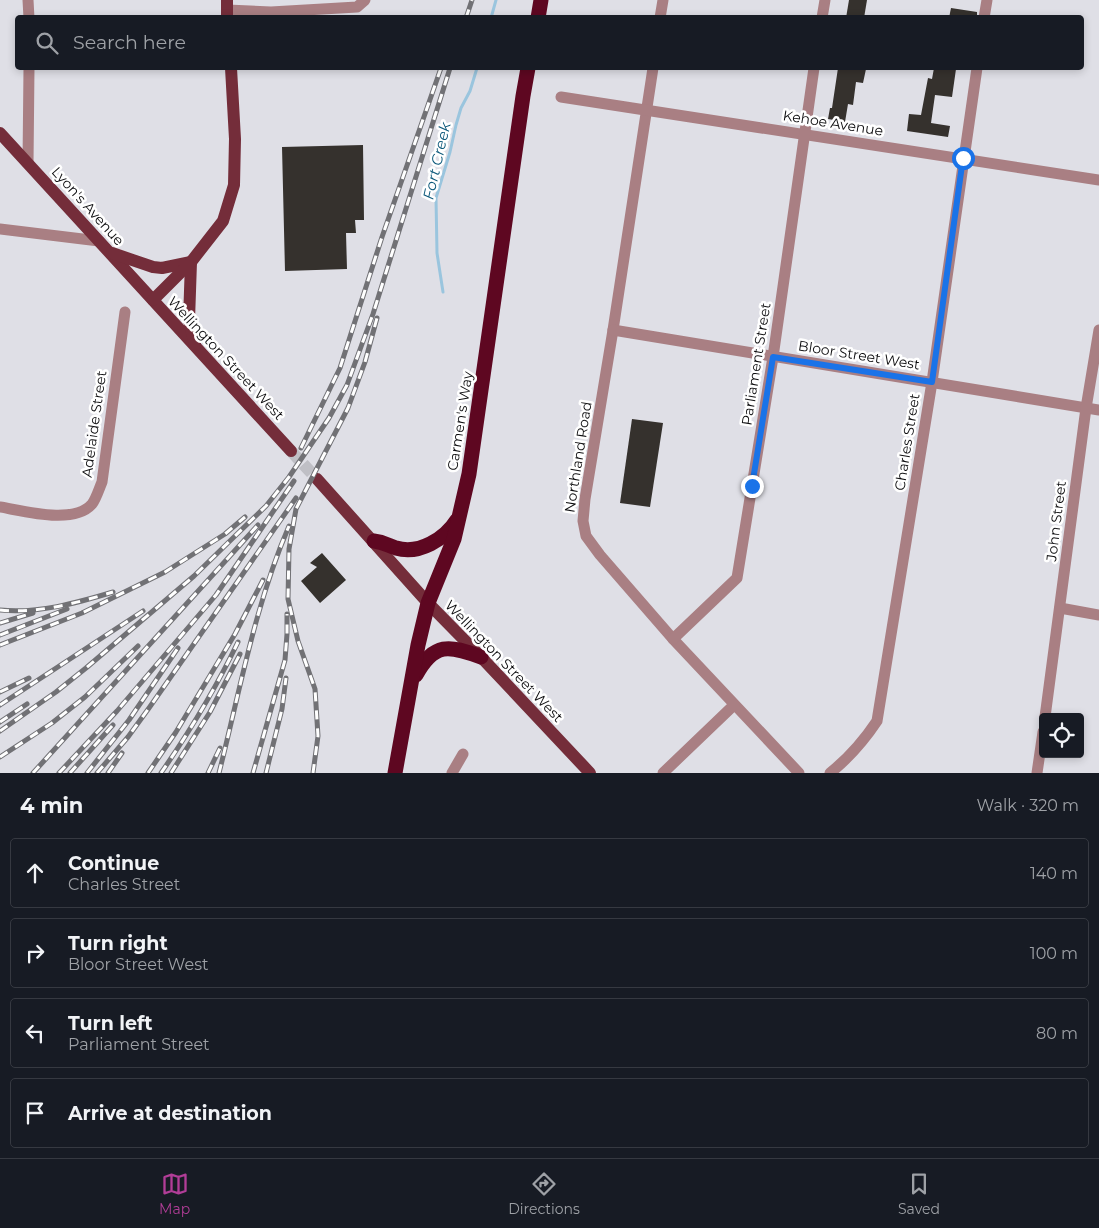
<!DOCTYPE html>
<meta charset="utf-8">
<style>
body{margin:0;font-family:Montserrat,sans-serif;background:#242831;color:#f1f3f6}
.controls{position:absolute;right:15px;bottom:15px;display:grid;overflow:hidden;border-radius:5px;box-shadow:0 2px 8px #0003}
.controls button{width:45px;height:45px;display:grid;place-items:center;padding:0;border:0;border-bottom:1px solid #363941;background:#171b24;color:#f1f3f6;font:25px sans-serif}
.stop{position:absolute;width:15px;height:15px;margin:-11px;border:4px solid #1a73e8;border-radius:50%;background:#fff}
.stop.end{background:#1a73e8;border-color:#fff;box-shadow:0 1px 5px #0008}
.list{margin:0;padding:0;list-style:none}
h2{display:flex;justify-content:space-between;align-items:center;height:65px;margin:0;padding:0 20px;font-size:21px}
h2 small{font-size:16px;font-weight:400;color:#9ea1a6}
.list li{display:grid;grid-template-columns:32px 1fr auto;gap:15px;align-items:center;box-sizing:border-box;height:70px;margin:0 10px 10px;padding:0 10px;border:1px solid #363941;border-radius:5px}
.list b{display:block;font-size:19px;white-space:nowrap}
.list p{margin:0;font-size:16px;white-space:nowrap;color:#9ea1a6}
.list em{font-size:16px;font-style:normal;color:#9ea1a6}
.icon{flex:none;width:28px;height:28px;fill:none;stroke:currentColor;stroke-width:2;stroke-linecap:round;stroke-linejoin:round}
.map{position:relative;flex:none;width:1099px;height:773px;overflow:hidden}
.search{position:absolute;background:#171b24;box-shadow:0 2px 8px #0003;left:15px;right:15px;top:15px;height:55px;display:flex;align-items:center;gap:12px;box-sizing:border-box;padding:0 18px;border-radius:5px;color:#9ea1a6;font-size:19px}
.sheet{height:385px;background:#171b24}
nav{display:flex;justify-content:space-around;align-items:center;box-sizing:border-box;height:70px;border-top:1px solid #363941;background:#171b24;font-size:14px;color:#9ea1a6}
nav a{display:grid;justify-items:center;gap:2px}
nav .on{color:#b13d97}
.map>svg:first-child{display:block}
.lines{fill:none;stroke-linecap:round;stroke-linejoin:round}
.stream{stroke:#9ac5de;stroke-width:3}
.building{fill:#35312d}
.major-tunnel{stroke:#bfbfc5;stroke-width:12;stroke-dasharray:12 6;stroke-linecap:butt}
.minor{stroke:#a97f83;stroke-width:11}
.major{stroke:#742d3a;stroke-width:12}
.highway{stroke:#5e0721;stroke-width:15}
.rail-casing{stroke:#717175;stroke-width:5}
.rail{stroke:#fff;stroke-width:3;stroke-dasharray:9;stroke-linecap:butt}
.route{stroke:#1a73e8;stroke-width:6}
.labels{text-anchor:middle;stroke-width:5;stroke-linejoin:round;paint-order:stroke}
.street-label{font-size:14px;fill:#0b0b0d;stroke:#fff}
.water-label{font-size:15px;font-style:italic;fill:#0d597b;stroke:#fff}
</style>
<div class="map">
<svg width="1099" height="773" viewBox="0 0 1099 773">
<rect width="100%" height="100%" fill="#dfdfe6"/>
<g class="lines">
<g class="stream">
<path d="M491 18 496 0"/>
<path d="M443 292 437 253 436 198 450 152 456 125 461 108 470 91 477 68"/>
</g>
</g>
<g class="building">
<path d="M849 0H867L864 18H846Z"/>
<path d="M951 8 977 12V18H949Z"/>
<path d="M838 68 866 69 863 83 856 82 853 105 848 104 845 122 828 119 830 108H832Z"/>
<path d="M934 68 956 69 952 97 935 95 931 123 950 126 948 137 907 131 909 114 921 115 928 78 932 79Z"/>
<path d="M363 145 364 220H355L356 233H346L347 269 285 271 282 147Z"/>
<path d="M632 419 663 423 650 507 620 503Z"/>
<path d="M322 553 346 580 320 603 301 581 317 567 310 563Z"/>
</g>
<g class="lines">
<path class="major-tunnel" d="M291 451 317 479"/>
<g class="minor">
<path d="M28 0 29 18"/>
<path d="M227 10 271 12 357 7 365 0"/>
<path d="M660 18 663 0"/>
<path d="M822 18 825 0"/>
<path d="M984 18 987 0"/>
<path d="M653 68 613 330 585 499 583 521 586 536 600 555 673 639 799 773"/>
<path d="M561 97 1099 180"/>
<path d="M28 163 29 68"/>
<path d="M0 229 99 241"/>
<path d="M613 330 1099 410"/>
<path d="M0 507C24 511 74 525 92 504 96 499 99 489 102 482L125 312"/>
<path d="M1060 608 1099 615"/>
<path d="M673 639 737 578 773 357 814 68"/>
<path d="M1045 717 1086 408 1099 330"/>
<path d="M452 773 463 754"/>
<path d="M663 773 734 705"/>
<path d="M830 773C850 757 863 742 877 721L932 382 977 68"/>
<path d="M1037 773 1043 732"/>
</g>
<g class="major">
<path d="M227 0V18"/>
<path d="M0 133 291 451"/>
<path d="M112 253 153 267 162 268 191 262"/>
<path d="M191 262 189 320 195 345"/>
<path d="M153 300 191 262 223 221 234 185 235 139 231 68"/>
<path d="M317 479 428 603 481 657 590 773"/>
</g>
<g class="highway">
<path d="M538 18 541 0"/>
<path d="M374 541C384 542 387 545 396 548 419 555 445 539 457 520"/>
<path d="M416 675C434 642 449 645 481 657"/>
<path d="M395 773 418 645 428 603 454 539 469 474 523 96 528 68"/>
</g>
<g class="rail-casing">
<g id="rail">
<path d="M466 18 472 0"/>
<path d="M301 448 340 368 382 237 441 68"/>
<path d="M0 610C37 614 77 603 113 592"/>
<path d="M0 623 33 613"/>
<path d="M0 635 67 609"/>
<path d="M0 645 82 613 165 572 225 534 245 517"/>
<path d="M0 692 29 678"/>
<path d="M0 705 143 611"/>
<path d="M0 722 27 704"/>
<path d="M0 731 56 692 86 668 194 576 235 536 266 506 289 477 329 418 347 385 373 314 450 68"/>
<path d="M0 757 52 723 85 697 138 646"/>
<path d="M33 773 258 525"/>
<path d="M59 773 117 711 216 595 294 481"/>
<path d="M70 773 113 725"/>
<path d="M87 773 129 720 178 648"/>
<path d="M97 773 128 737 149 708 296 498"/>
<path d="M108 773 122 753"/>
<path d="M148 773 176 732 235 634 263 580"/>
<path d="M161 773C190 731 216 688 238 642"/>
<path d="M171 773 210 712 240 654"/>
<path d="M208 773 220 748"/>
<path d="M219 773C240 690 255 605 289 526"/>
<path d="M253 773 285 660 287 634V614"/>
<path d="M266 773 282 709 286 678"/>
<path d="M313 773 318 736 315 689 298 641 288 599 289 549 296 509 348 408 365 362 377 318"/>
</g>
</g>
<use href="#rail" class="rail"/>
</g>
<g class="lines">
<path class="route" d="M752 486 773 357 932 382 963 158"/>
</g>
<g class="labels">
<g class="street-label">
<text transform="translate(833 123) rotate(9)" y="5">Kehoe Avenue</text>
<text transform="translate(88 206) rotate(48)" y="5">Lyon's Avenue</text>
<text transform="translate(859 355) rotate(9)" y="5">Bloor Street West</text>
<text transform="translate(226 358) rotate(47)" y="5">Wellington Street West</text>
<text transform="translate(756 364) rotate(-81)" y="5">Parliament Street</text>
<text transform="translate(460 421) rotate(-81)" y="5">Carmen's Way</text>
<text transform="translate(94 424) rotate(-82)" y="5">Adelaide Street</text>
<text transform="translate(907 442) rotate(-81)" y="5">Charles Street</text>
<text transform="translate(578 457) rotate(-81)" y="5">Northland Road</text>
<text transform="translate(1056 521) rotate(-83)" y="5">John Street</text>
<text transform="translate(504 661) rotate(46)" y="5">Wellington Street West</text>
</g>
<g class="water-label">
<text transform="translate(437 161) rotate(-77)" y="5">Fort Creek</text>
</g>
</g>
</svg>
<div class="controls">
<button><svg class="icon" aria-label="locate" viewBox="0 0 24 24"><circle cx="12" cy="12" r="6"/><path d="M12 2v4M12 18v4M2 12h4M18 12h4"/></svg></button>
</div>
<div class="stop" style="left:963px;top:158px"></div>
<div class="stop end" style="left:752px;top:486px"></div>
<div class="search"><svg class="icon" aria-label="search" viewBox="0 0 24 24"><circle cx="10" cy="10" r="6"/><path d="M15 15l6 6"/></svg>Search here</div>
</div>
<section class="sheet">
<h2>4 min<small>Walk · 320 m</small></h2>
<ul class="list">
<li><svg class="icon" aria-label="ahead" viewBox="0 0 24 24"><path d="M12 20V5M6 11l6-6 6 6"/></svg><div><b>Continue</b><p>Charles Street</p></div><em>140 m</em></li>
<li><svg class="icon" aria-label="right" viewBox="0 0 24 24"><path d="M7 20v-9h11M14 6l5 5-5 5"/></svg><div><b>Turn right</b><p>Bloor Street West</p></div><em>100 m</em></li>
<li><svg class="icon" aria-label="left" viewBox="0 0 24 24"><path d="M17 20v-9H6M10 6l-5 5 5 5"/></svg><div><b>Turn left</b><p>Parliament Street</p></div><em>80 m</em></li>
<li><svg class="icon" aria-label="arrive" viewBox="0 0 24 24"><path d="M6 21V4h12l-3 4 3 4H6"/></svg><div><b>Arrive at destination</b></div></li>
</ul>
</section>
<nav>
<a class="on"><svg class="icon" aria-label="map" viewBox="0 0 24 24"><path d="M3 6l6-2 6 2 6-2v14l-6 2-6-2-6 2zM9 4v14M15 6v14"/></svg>Map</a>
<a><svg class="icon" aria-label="directions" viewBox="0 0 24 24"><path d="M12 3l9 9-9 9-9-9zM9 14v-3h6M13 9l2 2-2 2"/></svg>Directions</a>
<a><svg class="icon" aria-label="saved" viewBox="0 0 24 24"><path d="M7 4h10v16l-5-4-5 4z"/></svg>Saved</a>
</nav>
